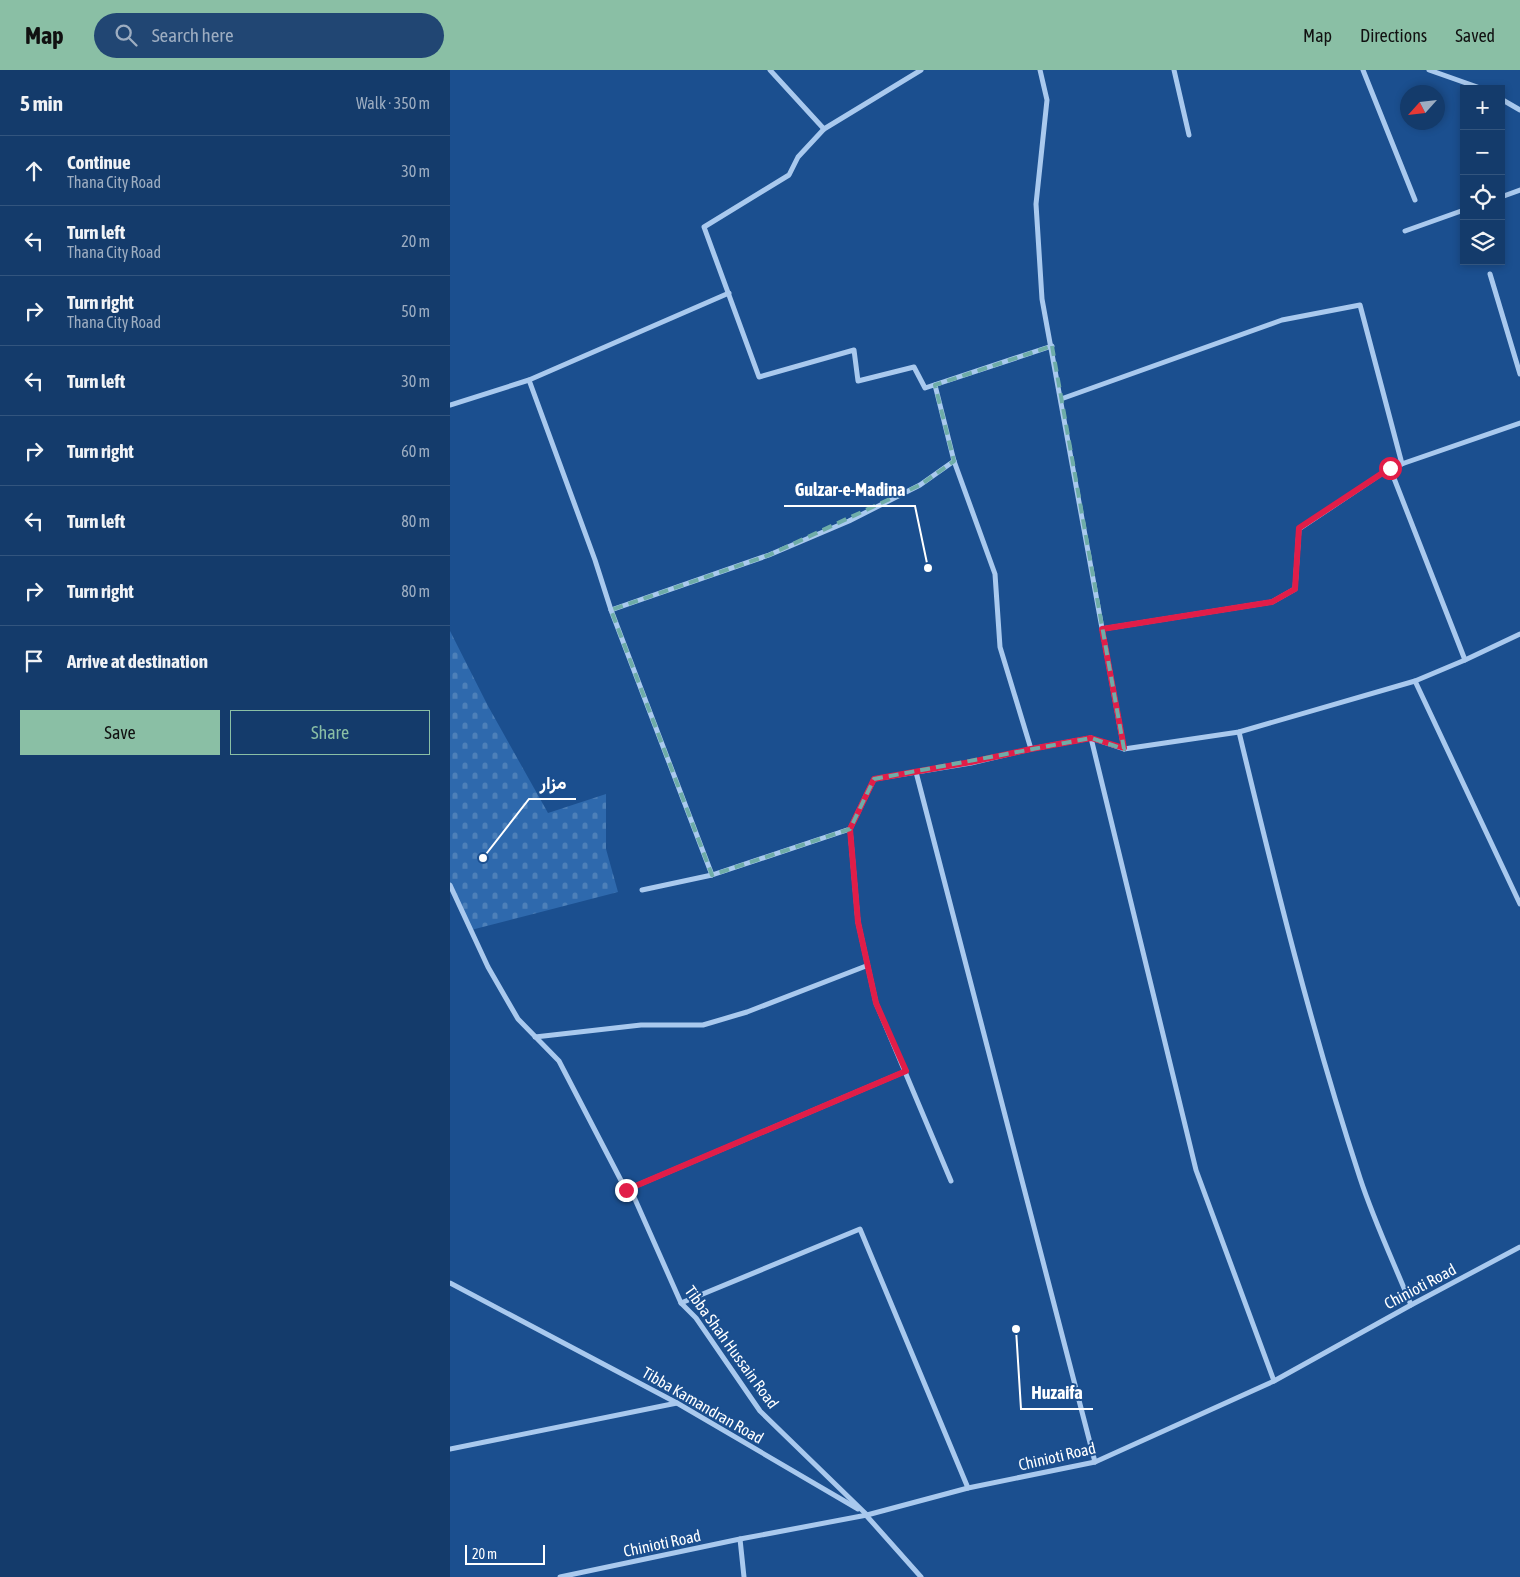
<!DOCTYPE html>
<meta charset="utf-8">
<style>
body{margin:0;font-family:"Asap Condensed",Vazirmatn,sans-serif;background:#214673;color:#f1f3f6}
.controls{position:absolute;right:15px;top:15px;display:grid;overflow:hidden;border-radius:0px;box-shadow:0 2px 8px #0003}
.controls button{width:45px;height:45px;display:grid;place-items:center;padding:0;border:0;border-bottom:1px solid #33557e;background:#143b6b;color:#f1f3f6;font:25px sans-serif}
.compass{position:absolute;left:950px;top:15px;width:45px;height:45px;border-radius:50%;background:#143b6b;box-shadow:0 2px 8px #0003;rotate:243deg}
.scale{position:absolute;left:15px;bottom:12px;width:80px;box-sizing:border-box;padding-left:5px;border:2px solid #fff;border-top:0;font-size:14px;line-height:18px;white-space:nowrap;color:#fff;-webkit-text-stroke:4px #1b4f8f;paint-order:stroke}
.stop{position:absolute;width:15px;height:15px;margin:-11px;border:4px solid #e11d48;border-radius:50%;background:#fff}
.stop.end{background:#e11d48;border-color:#fff;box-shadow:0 1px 5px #0008}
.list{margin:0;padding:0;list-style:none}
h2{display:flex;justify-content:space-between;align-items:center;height:65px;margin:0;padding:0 20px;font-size:21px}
h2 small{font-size:16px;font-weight:400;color:#9dadc1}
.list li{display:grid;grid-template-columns:32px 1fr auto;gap:15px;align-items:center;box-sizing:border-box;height:70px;padding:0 20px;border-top:1px solid #33557e}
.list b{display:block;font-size:19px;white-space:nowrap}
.list p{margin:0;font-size:16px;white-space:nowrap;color:#9dadc1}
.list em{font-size:16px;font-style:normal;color:#9dadc1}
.actions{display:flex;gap:10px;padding:15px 20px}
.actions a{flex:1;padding:11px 0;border:1px solid #8abfa5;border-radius:0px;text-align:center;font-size:18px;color:#8abfa5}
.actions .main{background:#8abfa5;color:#111}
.icon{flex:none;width:28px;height:28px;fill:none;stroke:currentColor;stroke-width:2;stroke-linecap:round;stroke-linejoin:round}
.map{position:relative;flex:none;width:1070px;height:1507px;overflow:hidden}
header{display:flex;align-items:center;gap:30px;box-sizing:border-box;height:70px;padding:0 25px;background:#8abfa5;color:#111}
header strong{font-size:24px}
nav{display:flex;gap:28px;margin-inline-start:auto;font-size:18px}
.search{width:350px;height:45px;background:#214673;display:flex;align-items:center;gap:12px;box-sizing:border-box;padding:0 18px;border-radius:28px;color:#9dadc1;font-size:19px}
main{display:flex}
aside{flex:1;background:#143b6b}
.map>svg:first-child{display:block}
.cemetery{fill:url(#cemetery-stones)}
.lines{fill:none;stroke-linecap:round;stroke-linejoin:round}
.street{stroke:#a9c9ee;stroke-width:5}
.route{stroke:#e11d48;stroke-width:6}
.marked{fill:none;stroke:#6fada8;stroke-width:4;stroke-dasharray:10 6;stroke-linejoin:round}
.labels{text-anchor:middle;stroke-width:4;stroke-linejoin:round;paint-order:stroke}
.street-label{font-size:16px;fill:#fff;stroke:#1b4f8f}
.leader{fill:none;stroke:#fff;stroke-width:2}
.callout-dot{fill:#fff;stroke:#1b4f8f;stroke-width:2}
.callout-label{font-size:18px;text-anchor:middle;font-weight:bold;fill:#fff;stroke:#1b4f8f;stroke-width:4;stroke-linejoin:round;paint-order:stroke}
</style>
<header>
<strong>Map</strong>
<div class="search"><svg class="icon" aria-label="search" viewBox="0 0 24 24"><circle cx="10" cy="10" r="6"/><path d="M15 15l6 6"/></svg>Search here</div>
<nav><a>Map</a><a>Directions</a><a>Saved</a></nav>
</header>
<main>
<aside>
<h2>5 min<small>Walk · 350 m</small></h2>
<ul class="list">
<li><svg class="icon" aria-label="ahead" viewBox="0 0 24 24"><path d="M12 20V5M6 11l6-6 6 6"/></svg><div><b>Continue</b><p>Thana City Road</p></div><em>30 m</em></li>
<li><svg class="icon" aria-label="left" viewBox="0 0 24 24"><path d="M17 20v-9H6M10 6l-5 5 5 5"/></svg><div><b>Turn left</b><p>Thana City Road</p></div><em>20 m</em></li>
<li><svg class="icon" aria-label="right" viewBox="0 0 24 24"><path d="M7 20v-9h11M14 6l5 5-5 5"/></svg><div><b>Turn right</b><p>Thana City Road</p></div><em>50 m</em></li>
<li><svg class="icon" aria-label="left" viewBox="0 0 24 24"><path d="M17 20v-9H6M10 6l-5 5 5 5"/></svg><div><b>Turn left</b></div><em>30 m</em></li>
<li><svg class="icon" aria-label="right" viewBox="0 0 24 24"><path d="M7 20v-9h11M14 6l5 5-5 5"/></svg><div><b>Turn right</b></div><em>60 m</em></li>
<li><svg class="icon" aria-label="left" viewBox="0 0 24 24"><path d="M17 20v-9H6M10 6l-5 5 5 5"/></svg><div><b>Turn left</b></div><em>80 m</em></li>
<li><svg class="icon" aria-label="right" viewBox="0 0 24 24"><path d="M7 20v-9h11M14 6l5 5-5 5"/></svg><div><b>Turn right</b></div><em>80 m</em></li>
<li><svg class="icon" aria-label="arrive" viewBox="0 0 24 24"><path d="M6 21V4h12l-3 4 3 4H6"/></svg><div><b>Arrive at destination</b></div></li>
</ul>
<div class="actions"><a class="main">Save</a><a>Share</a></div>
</aside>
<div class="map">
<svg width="1070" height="1507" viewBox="0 0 1070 1507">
<defs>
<pattern id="cemetery-stones" width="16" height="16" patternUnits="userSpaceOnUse" patternTransform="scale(1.25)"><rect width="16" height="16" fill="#2e69ad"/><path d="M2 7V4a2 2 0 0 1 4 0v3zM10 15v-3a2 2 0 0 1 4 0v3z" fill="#4d80b9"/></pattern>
</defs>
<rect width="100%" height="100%" fill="#1b4f8f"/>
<path class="cemetery" d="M0 561 38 636 98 743 156 724V779L168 822 21 860 0 815Z"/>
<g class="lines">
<g class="street">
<path d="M320 0 374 59 471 0"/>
<path d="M590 0 597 30 586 134 592 229 674 679"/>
<path d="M724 0 739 65"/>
<path d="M913 0 965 130"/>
<path d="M979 0 1033 19"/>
<path d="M1051 29 1070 40"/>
<path d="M374 59 348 87 339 105 254 157 309 307 404 280 408 311 464 297 475 318 602 276"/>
<path d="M1051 127 1070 120"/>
<path d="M955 161 1014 140"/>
<path d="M1040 204 1070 304"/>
<path d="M79 310 145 490 161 540 262 805"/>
<path d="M485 315 504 391 545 504 550 577 581 679"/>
<path d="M611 329 832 250 910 235 952 394"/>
<path d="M0 335 79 310 279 223"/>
<path d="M940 398 1015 590"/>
<path d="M161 540 319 485 399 451 470 415 504 391"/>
<path d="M652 559 822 532 845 519 849 459 940 398 1070 353"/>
<path d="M965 611 1070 834"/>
<path d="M789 662C825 812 862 962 910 1108 924 1151 944 1193 961 1235"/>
<path d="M641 668 746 1100 824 1311"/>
<path d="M466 702 645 1392"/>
<path d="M400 759 408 852 426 933 501 1111"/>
<path d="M0 815 38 897 68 949 109 991 176 1120 184 1127 231 1233 246 1248 310 1341 417 1445"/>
<path d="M192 820 262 805 400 759 424 709 521 693 581 679 641 668 674 679 789 662 965 611 1015 590 1070 564"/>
<path d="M85 967 191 955H253L297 942 416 896"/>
<path d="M176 1120 456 1001"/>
<path d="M0 1213 227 1333 408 1439"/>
<path d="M231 1233 410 1159 518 1418"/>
<path d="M0 1379 227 1333"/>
<path d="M415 1444 471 1507"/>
<path d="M290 1469 294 1507"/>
<path d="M110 1507 290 1469 417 1445 518 1418 645 1392 824 1311 961 1235 1070 1177"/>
</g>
</g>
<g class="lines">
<path class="route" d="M176 1120 456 1001 426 933 408 852 400 759 424 709 521 692 581 679 641 668 674 678 652 559 822 532 845 519 849 458 940 398"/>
</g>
<path class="marked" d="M602 276 674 679 641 668 424 709 400 759 262 805 161 540 319 485 470 415 504 391 485 315Z"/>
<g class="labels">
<g class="street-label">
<text transform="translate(970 1216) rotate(-28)" y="6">Chinioti Road</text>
<text transform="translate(282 1277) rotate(54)" y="6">Tibba Shah Hussain Road</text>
<text transform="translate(253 1335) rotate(30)" y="6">Tibba Kamandran Road</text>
<text transform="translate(607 1386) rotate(-13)" y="6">Chinioti Road</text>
<text transform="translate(212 1473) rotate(-12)" y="6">Chinioti Road</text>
</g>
</g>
<path class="leader" d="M478 498L465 436H334M33 788L79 729H126M566 1259L571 1339H643"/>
<g class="callout-dot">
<circle cx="478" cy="498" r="5"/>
<circle cx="33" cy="788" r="5"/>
<circle cx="566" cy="1259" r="5"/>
</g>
<g class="callout-label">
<text x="400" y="426">Gulzar-e-Madina</text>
<text x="103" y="719">مزار</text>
<text x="607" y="1329">Huzaifa</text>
</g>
</svg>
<div class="controls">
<button>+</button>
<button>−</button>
<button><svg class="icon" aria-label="locate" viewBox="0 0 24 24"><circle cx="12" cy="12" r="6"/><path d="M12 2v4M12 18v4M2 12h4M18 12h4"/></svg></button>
<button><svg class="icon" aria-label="layers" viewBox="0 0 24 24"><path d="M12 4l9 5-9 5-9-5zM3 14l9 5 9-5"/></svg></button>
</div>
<svg class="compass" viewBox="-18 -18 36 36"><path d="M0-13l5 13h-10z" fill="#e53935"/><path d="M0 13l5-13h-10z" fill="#9dadc1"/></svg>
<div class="scale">20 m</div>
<div class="stop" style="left:940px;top:398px"></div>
<div class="stop end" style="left:176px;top:1120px"></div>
</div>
</main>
